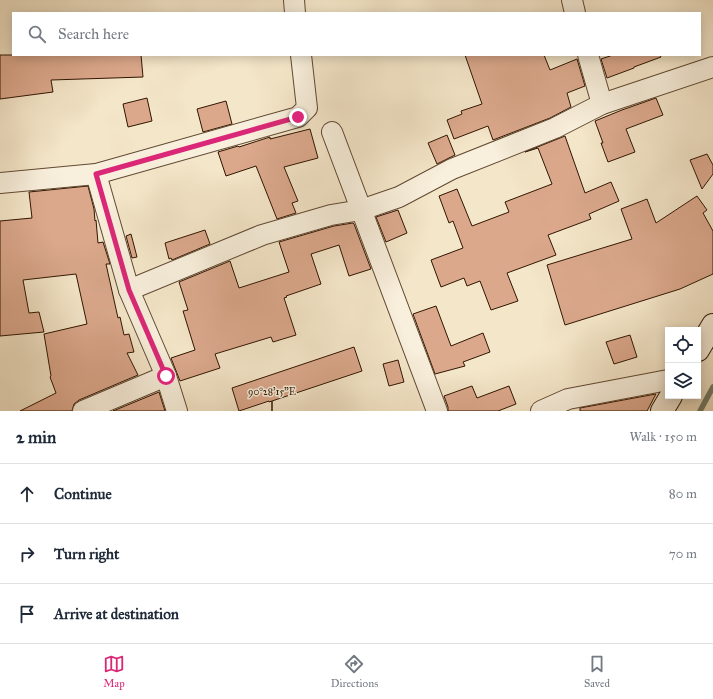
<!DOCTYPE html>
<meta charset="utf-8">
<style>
body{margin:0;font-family:"IM FELL Great Primer",serif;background:#f6f6f7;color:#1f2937}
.controls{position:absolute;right:12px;bottom:12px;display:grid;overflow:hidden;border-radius:0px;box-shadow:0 2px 10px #0003}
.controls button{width:36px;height:36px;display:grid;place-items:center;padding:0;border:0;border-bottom:1px solid #e0e1e3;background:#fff;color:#1f2937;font:20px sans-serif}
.stop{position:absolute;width:12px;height:12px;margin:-9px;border:3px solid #db2777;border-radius:50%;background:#fff}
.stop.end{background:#db2777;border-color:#fff;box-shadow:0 1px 4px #0008}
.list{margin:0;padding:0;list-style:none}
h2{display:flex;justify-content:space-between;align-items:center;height:52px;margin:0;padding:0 16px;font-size:17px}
h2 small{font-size:13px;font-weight:400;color:#747a83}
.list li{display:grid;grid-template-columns:26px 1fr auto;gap:12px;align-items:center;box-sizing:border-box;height:60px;padding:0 16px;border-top:1px solid #e0e1e3}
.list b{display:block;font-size:15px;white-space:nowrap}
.list em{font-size:13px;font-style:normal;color:#747a83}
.icon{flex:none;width:22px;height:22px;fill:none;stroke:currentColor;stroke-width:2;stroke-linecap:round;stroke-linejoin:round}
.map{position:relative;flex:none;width:713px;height:411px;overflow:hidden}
.search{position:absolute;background:#fff;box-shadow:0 2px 10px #0003;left:12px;right:12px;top:12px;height:44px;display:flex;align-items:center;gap:10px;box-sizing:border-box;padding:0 14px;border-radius:0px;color:#747a83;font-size:15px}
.sheet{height:232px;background:#fff}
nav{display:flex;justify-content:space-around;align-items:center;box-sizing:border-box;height:56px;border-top:1px solid #e0e1e3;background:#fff;font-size:11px;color:#747a83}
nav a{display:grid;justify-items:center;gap:2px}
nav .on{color:#db2777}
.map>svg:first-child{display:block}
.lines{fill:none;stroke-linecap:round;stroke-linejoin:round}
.stream{stroke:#717c6a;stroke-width:5.5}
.building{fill:#dba88c;stroke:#301500}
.minor-casing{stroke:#614932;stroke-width:22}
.secondary-casing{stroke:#301500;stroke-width:24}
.minor{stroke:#f8efdc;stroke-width:20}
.secondary{stroke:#f8efdc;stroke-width:22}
.route{stroke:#db2777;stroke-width:5}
.ticks{fill:none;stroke:#301500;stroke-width:1.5}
.ticks-label{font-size:10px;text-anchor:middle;fill:#301500;stroke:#f8efdc;stroke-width:3;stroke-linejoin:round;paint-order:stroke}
</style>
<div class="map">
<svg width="713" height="411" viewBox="0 0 713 411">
<rect width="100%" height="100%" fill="#f4e6c9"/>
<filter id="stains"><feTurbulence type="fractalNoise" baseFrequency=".005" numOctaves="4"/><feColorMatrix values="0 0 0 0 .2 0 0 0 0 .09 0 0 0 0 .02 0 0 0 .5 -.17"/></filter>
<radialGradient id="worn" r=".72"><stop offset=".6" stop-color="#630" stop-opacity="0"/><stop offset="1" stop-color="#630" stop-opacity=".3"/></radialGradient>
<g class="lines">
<path class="stream" d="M700 411 713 387"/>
</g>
<g class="building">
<path d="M0 55H141L143 77 51 80 53 92 0 99Z"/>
<path d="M465 55H544L550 70 577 59 585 86 567 93 571 107 550 118 493 140 488 126 454 139 447 120 462 114 461 111 482 104Z"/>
<path d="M613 55H660L661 57 634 67V68L607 78 601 59Z"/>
<path d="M147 98 152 121 128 127 123 104Z"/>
<path d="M656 98 663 115 626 129 635 152 608 162 601 143H603L595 121 622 110Z"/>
<path d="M226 101 232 124 203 132 197 109Z"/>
<path d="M310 129 318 158 284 167 298 201 292 203 296 213 277 219 256 166 226 176 218 152 238 146 239 147 270 137V139Z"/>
<path d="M447 135 455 155 437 164 428 143Z"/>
<path d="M565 136 585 193 611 182 619 201 589 214 591 219 548 235 556 255 507 273 518 301 491 310 480 281 467 286 464 278 441 287 431 260 463 248 453 221 449 223 439 196 457 189 472 226 509 212 505 202 552 184 538 148 525 152Z"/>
<path d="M707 154 713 165V174L702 189 690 160Z"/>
<path d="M88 186 94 209 95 221 96 220 98 243 103 242 110 264H106L118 318 120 317 124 335 129 334 134 352 127 353 138 375 79 400 74 404 72 411H20L56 393 50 377 51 376 44 334 87 324 76 274 23 280 29 313 39 312 44 332 0 336V221L32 218 29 192Z"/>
<path d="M697 196 707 210 703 213 713 231V274L680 289 565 325 547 265 632 239 621 209 647 199 656 223Z"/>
<path d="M398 210 407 233 386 242 376 217Z"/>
<path d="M353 223 354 224 371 269 349 276 339 245 311 254 321 284 286 296 287 297 284 298 296 335 273 342 271 337 215 354 220 368 180 381 171 358 195 350 183 311 188 310 179 282 230 261 239 288 289 272 279 242 334 226Z"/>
<path d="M205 230 210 244 172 260 171 258 169 259 165 243Z"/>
<path d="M131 234 137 257 132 258 126 236Z"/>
<path d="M436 306 451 346 483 333 490 352 463 362 465 366 435 374 413 314Z"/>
<path d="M630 335 637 357 614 364 606 342Z"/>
<path d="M354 347 362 371 269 402V401L239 411 232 388Z"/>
<path d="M398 360 404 382 389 386 383 364Z"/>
<path d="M472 386 477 398 509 386 516 404 498 411H448V407L444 396Z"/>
<path d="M159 392 165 411H113Z"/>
<path d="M656 394 647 411H580V408Z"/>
</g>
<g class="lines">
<g class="minor-casing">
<g id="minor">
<path d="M294 0 295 13"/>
<path d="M572 0 575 13"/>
<path d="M588 55 602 104"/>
<path d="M332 132 437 411"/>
<path d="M96 174 129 290 166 376 177 411"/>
<path d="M0 183 96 174 298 117 307 108 301 55"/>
<path d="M129 290 262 235 331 215 361 210 399 197 452 169 555 128 602 104 713 67"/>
<path d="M83 411 166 376"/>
<path d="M541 411 568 399 668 380"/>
</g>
</g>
<g class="secondary-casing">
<g id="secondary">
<path d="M698 350 713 325"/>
<path d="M662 411 671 396"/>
</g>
</g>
<use href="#minor" class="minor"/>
<use href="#secondary" class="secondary"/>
</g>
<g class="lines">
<path class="route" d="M166 376 129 290 96 174 298 117"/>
</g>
<path class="ticks" d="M272 401V411"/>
<g class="ticks-label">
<text x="272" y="395">90°28'15"E</text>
</g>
<rect width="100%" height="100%" filter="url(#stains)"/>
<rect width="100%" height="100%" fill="url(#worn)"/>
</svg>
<div class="controls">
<button><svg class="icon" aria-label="locate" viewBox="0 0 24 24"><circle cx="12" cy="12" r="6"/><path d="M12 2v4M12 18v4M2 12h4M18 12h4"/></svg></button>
<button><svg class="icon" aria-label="layers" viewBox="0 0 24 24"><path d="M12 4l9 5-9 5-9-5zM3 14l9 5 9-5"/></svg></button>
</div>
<div class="stop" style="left:166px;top:376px"></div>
<div class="stop end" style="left:298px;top:117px"></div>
<div class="search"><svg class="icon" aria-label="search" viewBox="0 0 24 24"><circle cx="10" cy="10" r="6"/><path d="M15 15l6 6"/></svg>Search here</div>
</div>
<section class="sheet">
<h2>2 min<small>Walk · 150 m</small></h2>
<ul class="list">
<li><svg class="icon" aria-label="ahead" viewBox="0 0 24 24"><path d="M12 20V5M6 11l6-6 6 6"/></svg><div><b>Continue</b></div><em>80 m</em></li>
<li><svg class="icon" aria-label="right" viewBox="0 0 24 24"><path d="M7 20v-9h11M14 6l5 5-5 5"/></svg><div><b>Turn right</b></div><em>70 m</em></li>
<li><svg class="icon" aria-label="arrive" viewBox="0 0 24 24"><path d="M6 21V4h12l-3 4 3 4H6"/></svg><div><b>Arrive at destination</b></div></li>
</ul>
</section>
<nav>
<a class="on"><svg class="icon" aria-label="map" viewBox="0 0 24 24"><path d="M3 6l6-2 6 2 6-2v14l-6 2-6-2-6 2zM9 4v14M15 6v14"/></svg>Map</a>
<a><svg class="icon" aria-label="directions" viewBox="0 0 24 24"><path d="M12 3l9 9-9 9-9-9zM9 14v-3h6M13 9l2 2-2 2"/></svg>Directions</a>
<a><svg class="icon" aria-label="saved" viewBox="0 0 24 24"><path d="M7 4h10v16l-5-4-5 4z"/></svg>Saved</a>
</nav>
